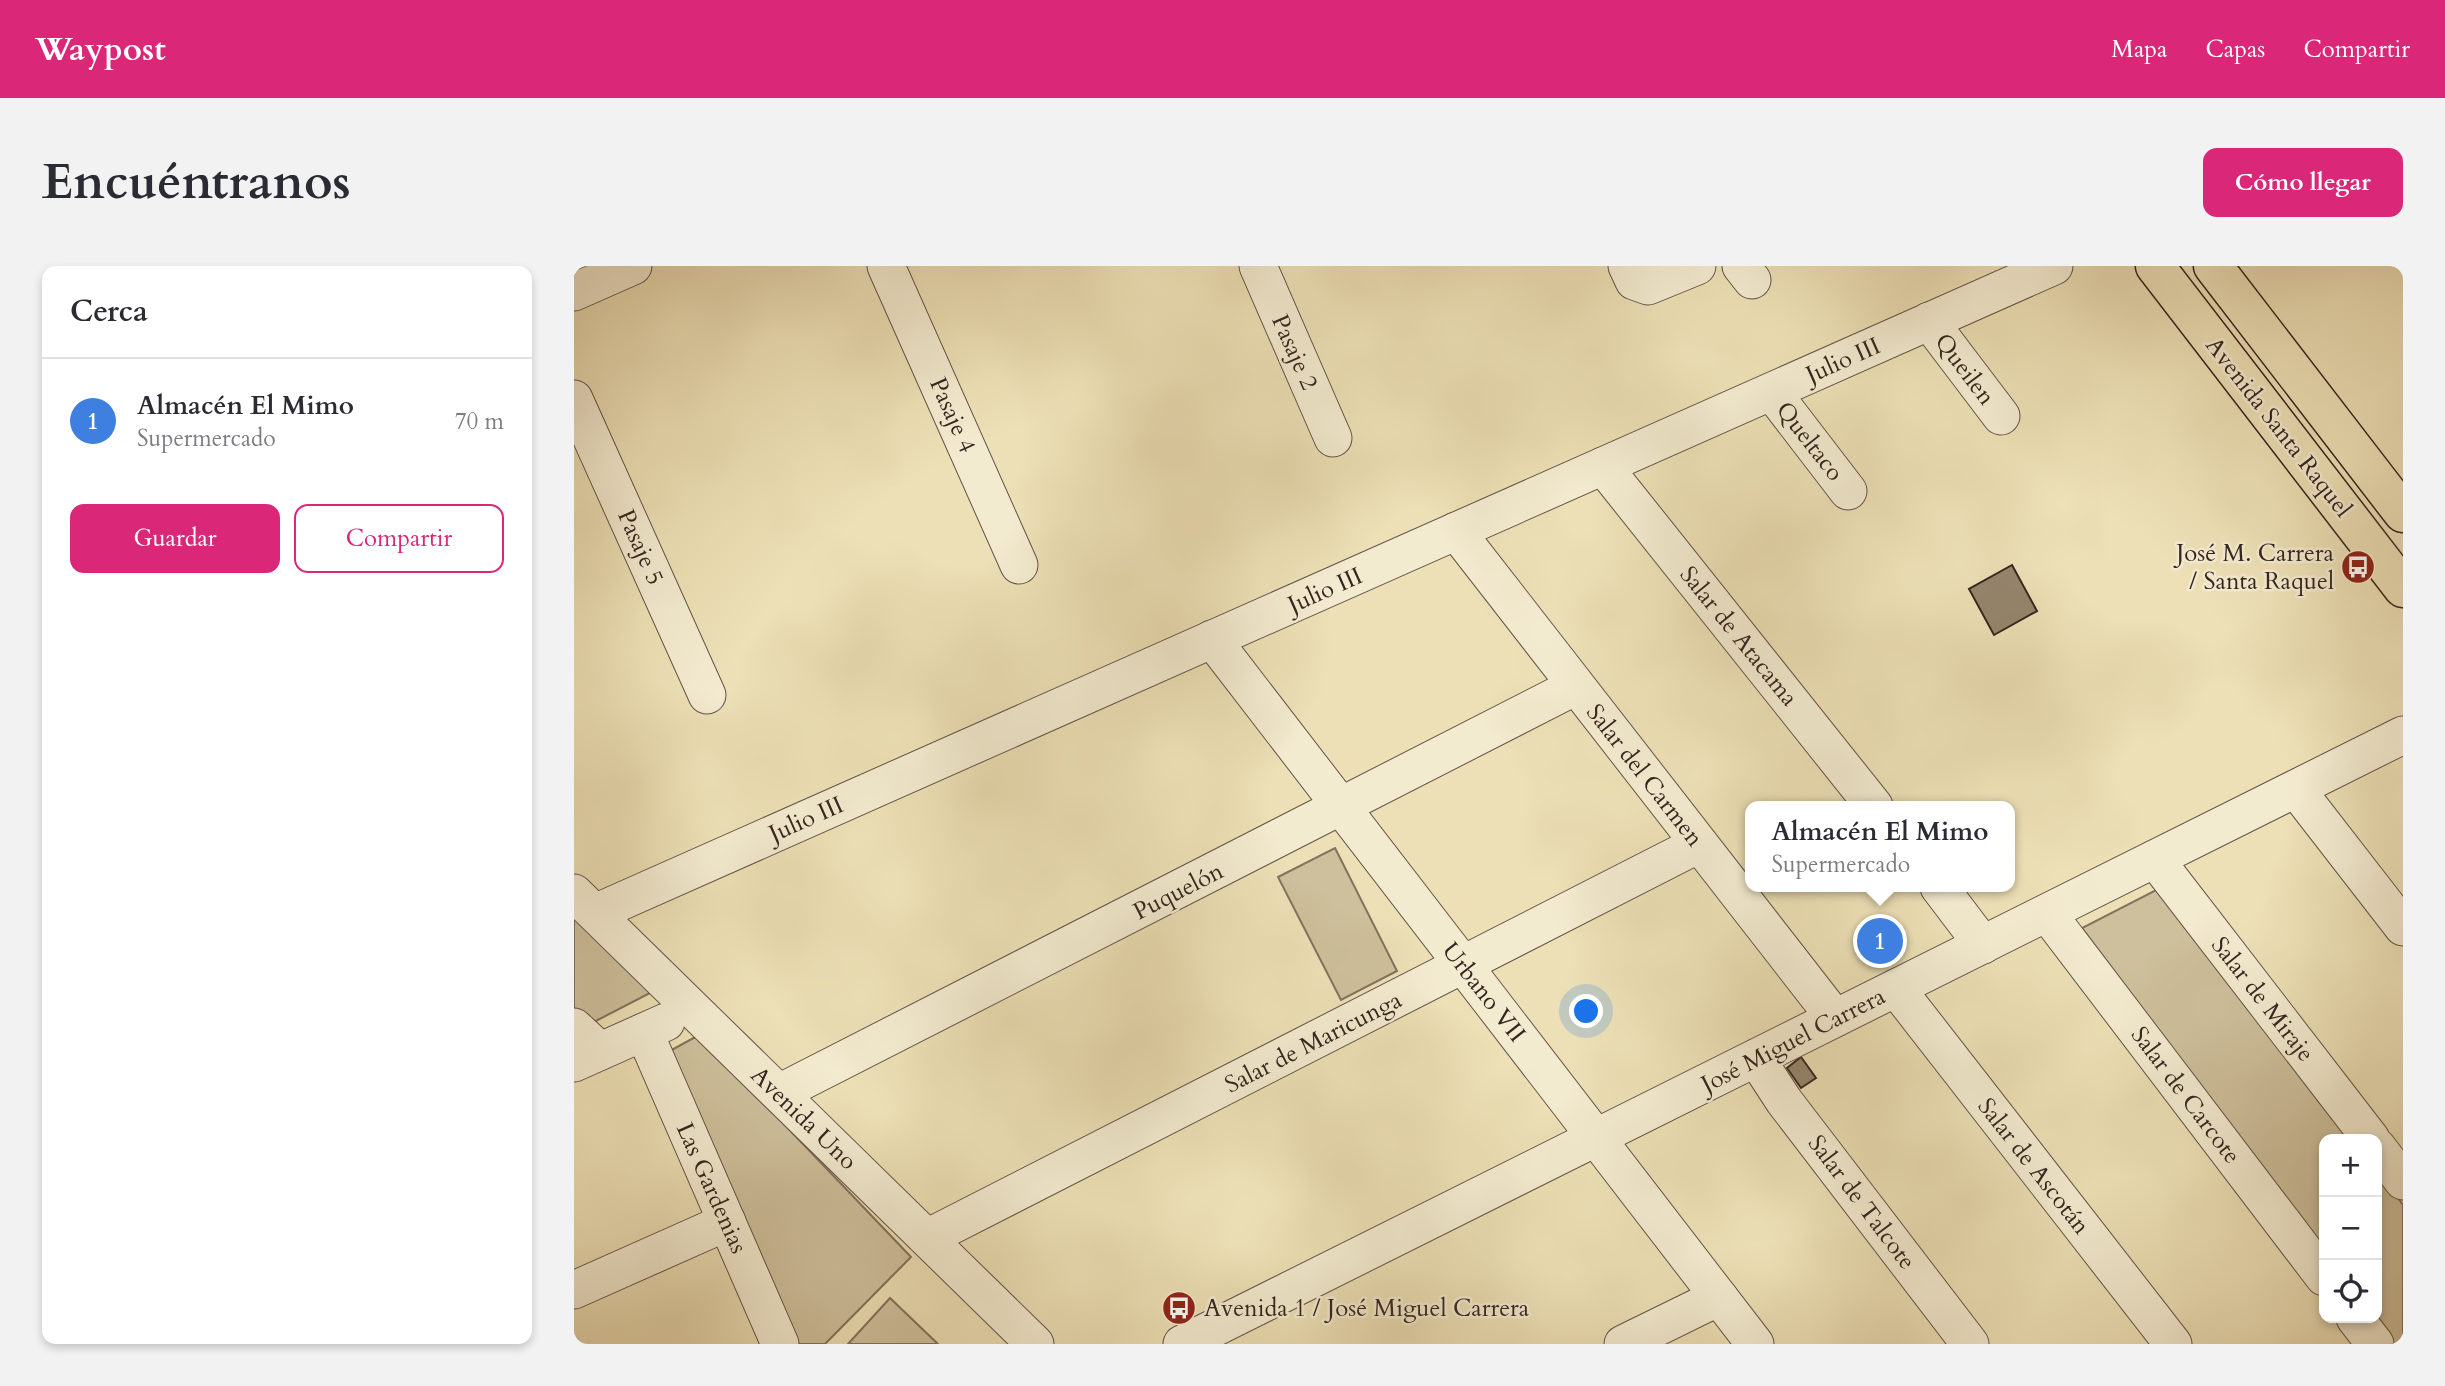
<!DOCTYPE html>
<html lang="es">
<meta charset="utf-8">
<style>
body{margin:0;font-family:Cardo,serif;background:#f2f2f3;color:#2b2b33}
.controls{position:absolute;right:21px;bottom:21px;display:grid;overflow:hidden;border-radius:14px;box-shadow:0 4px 10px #0003}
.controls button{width:63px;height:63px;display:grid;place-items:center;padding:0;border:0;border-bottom:2px solid #e1e1e2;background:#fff;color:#2b2b33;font:35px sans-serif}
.you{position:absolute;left:1013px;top:746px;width:24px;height:24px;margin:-18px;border:5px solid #fff;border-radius:50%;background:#1a73e8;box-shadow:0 0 0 10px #1a73e833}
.badge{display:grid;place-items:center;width:46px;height:46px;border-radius:50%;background:#db2777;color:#fff;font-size:23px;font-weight:700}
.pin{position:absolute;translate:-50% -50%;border:4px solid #fff;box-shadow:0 2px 7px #0006}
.popup{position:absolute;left:1171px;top:535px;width:270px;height:91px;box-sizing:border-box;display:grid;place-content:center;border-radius:14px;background:#fff;filter:drop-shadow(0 2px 5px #0005);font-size:23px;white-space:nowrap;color:#7c7c81}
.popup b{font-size:26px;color:#2b2b33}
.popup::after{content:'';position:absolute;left:50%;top:100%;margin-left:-14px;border:14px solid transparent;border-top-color:#fff}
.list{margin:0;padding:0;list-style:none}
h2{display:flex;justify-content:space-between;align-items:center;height:91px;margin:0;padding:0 28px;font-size:30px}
h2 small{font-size:23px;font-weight:400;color:#7c7c81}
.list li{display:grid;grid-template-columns:46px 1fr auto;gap:21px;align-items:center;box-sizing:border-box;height:126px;padding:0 28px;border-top:2px solid #e1e1e2}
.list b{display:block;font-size:26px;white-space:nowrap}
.list p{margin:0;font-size:23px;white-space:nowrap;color:#7c7c81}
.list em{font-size:23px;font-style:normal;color:#7c7c81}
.actions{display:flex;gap:14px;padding:21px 28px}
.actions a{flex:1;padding:16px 0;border:2px solid #db2777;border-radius:14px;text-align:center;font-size:24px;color:#db2777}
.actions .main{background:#db2777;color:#fff}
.icon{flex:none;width:38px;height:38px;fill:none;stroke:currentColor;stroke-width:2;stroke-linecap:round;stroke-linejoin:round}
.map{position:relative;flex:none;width:1829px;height:1078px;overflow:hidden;border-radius:14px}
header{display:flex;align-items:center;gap:42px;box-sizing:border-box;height:98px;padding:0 35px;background:#db2777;color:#fff}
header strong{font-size:33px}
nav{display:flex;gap:38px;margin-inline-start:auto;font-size:24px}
.intro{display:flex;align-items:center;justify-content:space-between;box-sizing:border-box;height:168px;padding:0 42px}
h1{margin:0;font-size:49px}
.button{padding:18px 32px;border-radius:14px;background:#db2777;color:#fff;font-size:24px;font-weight:700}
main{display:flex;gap:42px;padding:0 42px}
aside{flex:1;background:#fff;border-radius:14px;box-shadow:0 4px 10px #0003}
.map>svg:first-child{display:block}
.green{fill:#cec09c;stroke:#82725e;stroke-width:2}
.building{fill:#95866e;stroke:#352520;stroke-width:2}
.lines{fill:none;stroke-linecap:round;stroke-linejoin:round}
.minor-casing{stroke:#635446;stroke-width:39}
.major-casing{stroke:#352520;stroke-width:41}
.minor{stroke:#f3ebd0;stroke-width:37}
.major{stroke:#ede0b6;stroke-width:38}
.labels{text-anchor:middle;stroke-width:5;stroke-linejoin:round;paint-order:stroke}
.street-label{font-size:24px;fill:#352520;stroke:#f3ebd0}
.poi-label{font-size:24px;fill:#352520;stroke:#f3ebd0;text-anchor:end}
</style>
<header>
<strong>Waypost</strong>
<nav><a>Mapa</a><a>Capas</a><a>Compartir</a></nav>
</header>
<div class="intro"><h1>Encuéntranos</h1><a class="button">Cómo llegar</a></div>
<main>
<aside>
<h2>Cerca<small></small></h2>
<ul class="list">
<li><span class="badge" style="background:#3f7fe0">1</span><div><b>Almacén El Mimo</b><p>Supermercado</p></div><em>70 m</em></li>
</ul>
<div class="actions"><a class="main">Guardar</a><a>Compartir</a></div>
</aside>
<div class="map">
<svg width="1829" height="1078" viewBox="0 0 1829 1078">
<rect width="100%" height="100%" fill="#ede0b6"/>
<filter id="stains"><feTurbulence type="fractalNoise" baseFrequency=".00286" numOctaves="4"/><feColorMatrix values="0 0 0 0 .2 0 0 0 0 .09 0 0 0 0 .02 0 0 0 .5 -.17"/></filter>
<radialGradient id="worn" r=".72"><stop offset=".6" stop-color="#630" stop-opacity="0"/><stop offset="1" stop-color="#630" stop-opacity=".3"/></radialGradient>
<g class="green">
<path d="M761 582 823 705 767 734 704 611Z"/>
<path d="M1590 620 1780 873H1750V986L1508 662Z"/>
<path d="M0 648 78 726 14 759 0 745Z"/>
<path d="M125 769 337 991 251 1078H223L92 787Z"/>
<path d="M1803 904 1829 939V1078H1819L1803 1052Z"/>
<path d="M316 1032 364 1078H274Z"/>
</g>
<g class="building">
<path d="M1438 299 1463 345 1420 369 1395 323Z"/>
<path d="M1309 665 1316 675 1302 685 1295 675Z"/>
<path d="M1227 791 1242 812 1227 822 1213 802Z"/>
</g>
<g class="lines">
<g class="minor-casing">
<g id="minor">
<path d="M312 0 445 299"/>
<path d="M684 0 759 172"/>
<path d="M1053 0 1060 15 1074 20 1123 0"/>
<path d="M1167 0 1178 14"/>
<path d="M0 26 59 0"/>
<path d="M1355 55 1427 150"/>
<path d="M1198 126 1274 225"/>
<path d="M0 133 133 429"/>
<path d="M1029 200 1300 540"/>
<path d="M882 265 1261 752"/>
<path d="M638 373 1181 1078"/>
<path d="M1722 523 1829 661"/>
<path d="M1581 593 1797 873"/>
<path d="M1365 621 1409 679"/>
<path d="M0 627 461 1078"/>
<path d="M21 647 1480 0"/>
<path d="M1473 647 1750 1011"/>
<path d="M1322 722 1599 1078"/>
<path d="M0 761 26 785"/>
<path d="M70 766 206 1078"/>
<path d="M1182 792 1210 835 1396 1078"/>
<path d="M0 797 92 756"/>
<path d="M205 827 1002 420"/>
<path d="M1803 881 1829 915"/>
<path d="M353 972 1125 578"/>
<path d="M0 1024 153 956"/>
<path d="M1781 1052 1801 1078"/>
<path d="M608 1078 1829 469"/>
<path d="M1049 1078 1145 1031"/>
</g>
</g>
<g class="major-casing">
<g id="major">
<path d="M1581 0 1829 322"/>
<path d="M1639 0 1829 247"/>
</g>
</g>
<use href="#minor" class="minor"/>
<use href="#major" class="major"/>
</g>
<defs>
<g id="bus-disc" transform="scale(1.75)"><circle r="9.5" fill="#8f2418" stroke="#f3ebd0"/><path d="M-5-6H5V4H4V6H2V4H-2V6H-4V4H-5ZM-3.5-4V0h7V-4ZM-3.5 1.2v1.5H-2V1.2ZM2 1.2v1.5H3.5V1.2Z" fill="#fff"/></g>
</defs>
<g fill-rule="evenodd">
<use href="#bus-disc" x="1784" y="301"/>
<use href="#bus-disc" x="605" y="1042"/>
</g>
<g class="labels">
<g class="street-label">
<text transform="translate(721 86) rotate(66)" y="8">Pasaje 2</text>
<text transform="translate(1269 94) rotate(-24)" y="8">Julio III</text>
<text transform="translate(1391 103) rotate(53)" y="8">Queilen</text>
<text transform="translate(379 149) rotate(66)" y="8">Pasaje 4</text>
<text transform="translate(1705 161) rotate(52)" y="8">Avenida Santa Raquel</text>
<text transform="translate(1236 175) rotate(52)" y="8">Queltaco</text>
<text transform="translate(67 281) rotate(66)" y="8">Pasaje 5</text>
<text transform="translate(751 324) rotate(-24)" y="8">Julio III</text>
<text transform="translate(1165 370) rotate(51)" y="8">Salar de Atacama</text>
<text transform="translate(1071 509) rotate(52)" y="8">Salar del Carmen</text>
<text transform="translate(232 553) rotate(-24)" y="8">Julio III</text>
<text transform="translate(604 625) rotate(-27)" y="8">Puquelón</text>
<text transform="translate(910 726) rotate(52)" y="8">Urbano VII</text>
<text transform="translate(1689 733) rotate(52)" y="8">Salar de Miraje</text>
<text transform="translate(1219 774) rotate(-27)" y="8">José Miguel Carrera</text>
<text transform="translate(739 776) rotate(-27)" y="8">Salar de Maricunga</text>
<text transform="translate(1612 829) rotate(53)" y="8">Salar de Carcote</text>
<text transform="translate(230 852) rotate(44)" y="8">Avenida Uno</text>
<text transform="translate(1460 900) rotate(52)" y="8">Salar de Ascotán</text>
<text transform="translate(138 922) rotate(66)" y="8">Las Gardenias</text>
<text transform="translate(1288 936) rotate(53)" y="8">Salar de Talcote</text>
</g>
<g class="poi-label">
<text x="1760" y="295">José M. Carrera<tspan x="1760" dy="28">/ Santa Raquel</tspan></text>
<text x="630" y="1050" text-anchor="start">Avenida 1 / José Miguel Carrera</text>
</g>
</g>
<rect width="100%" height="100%" filter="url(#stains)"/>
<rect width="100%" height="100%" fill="url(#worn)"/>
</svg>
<div class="controls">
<button>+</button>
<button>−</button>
<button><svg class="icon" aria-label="locate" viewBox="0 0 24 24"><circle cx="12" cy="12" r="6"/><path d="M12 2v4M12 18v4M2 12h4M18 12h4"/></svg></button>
</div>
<div class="you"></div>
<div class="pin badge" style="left:1306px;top:675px;background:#3f7fe0">1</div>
<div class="popup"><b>Almacén El Mimo</b>Supermercado</div>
</div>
</main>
